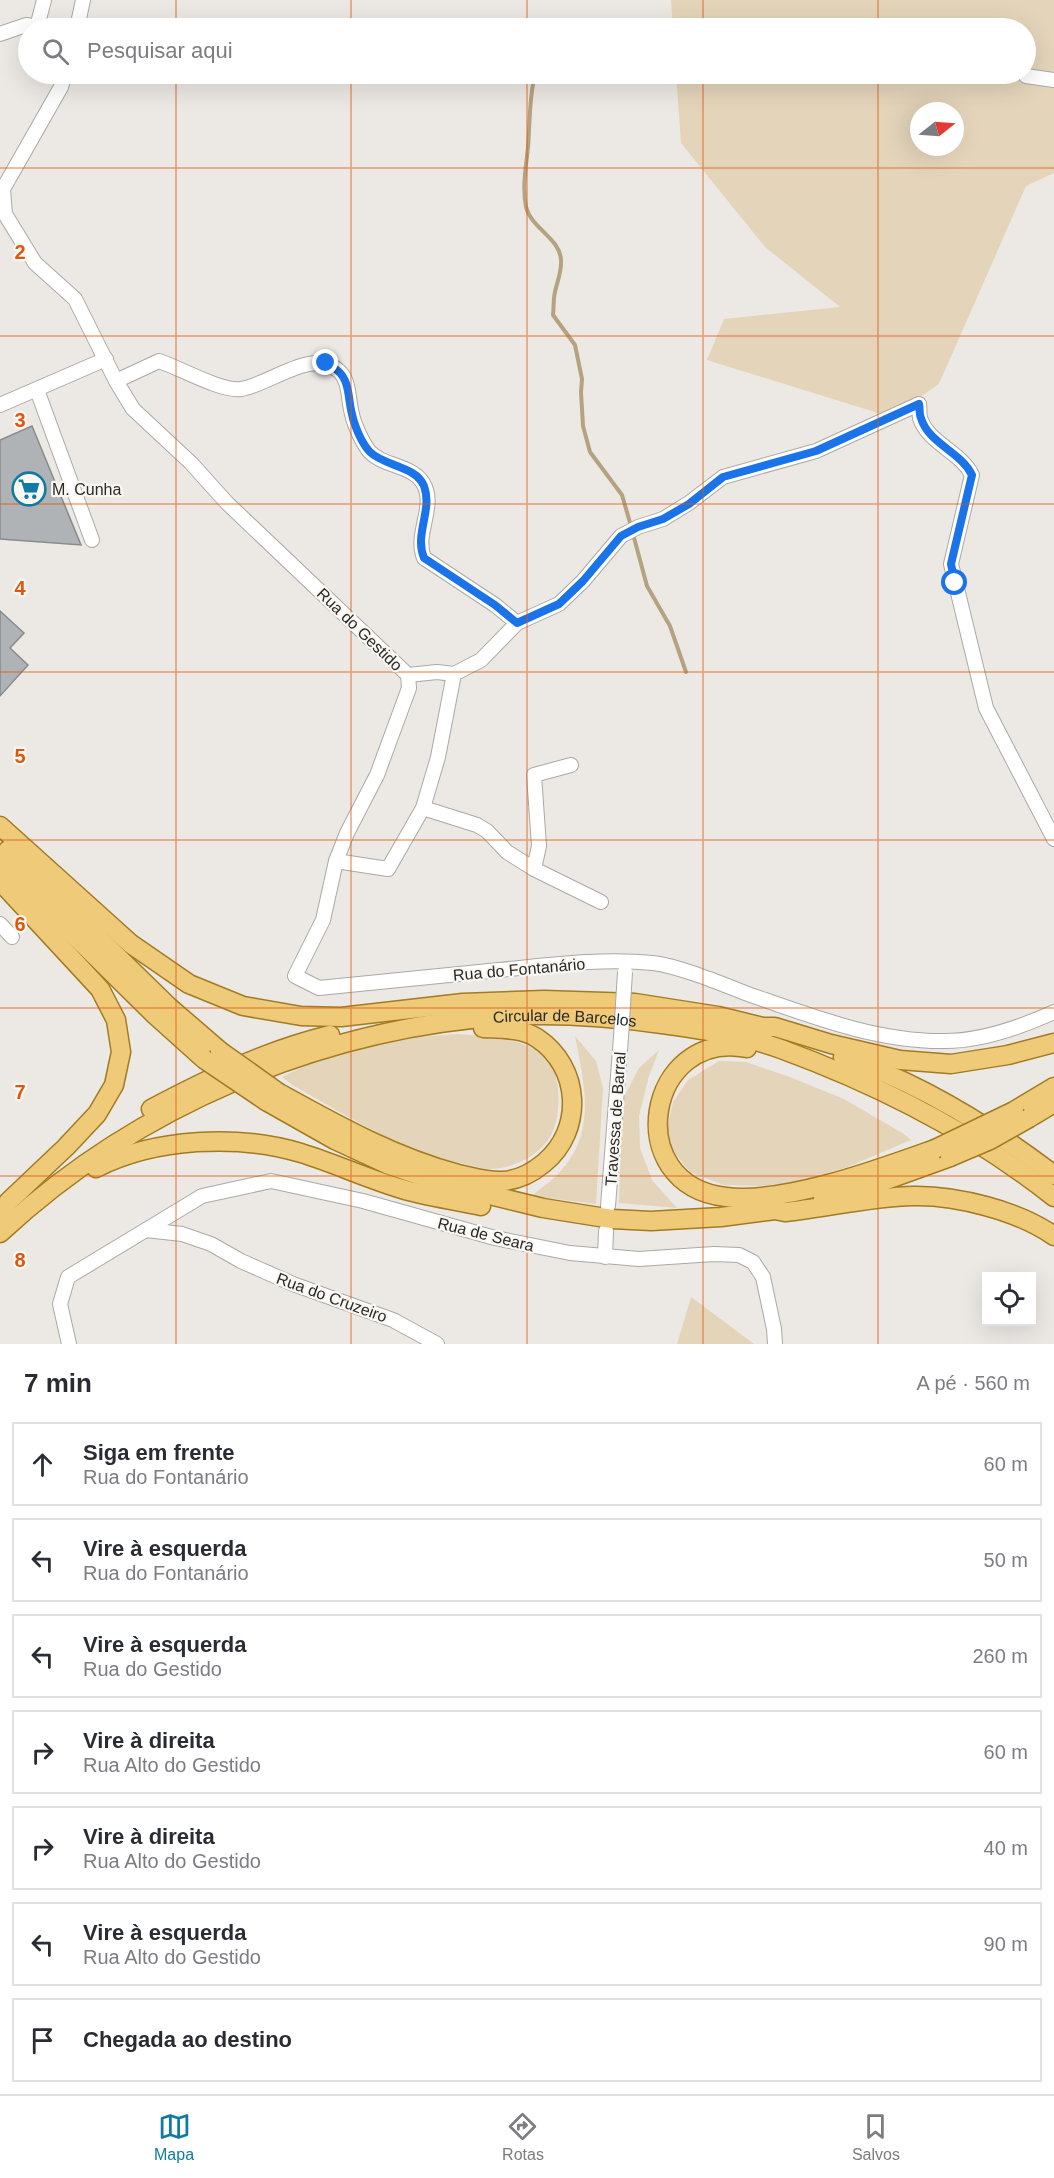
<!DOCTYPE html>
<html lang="pt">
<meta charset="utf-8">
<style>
body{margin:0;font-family:Arial,sans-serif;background:#f7f7f7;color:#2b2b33}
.controls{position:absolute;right:18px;bottom:18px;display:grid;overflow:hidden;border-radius:0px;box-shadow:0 6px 24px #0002}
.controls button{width:54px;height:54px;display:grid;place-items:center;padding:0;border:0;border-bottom:2px solid #e1e1e2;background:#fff;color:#2b2b33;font:30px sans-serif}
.compass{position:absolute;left:910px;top:102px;width:54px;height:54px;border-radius:50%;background:#fff;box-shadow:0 6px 24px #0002;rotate:73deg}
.stop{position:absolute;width:18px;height:18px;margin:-14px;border:4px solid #1a73e8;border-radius:50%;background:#fff}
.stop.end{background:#1a73e8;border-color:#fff;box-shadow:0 2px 6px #0008}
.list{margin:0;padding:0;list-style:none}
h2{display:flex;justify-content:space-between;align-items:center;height:78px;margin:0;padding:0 24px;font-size:26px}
h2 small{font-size:20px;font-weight:400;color:#7c7c81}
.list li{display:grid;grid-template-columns:39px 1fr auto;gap:18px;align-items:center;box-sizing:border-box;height:84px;margin:0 12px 12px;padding:0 12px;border:2px solid #e1e1e2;border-radius:0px}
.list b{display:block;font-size:22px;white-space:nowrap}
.list p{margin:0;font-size:20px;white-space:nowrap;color:#7c7c81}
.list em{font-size:20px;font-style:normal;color:#7c7c81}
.icon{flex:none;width:33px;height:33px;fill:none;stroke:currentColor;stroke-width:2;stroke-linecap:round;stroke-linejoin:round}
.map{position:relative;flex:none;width:1054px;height:1344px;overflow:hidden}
.search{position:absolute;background:#fff;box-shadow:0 6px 24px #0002;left:18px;right:18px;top:18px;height:66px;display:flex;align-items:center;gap:15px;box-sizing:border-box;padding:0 21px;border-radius:33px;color:#7c7c81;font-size:22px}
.sheet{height:750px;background:#fff}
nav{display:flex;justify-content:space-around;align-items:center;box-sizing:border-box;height:84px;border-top:2px solid #e1e1e2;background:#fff;font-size:16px;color:#7c7c81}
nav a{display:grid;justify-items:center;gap:3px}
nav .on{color:#117aa4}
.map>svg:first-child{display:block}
.green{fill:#e4d4ba;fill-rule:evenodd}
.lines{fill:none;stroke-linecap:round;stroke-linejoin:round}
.stream{stroke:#b5a280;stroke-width:4}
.building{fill:#afb3b6;stroke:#878b8e;stroke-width:1.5}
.minor-casing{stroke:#aba9a5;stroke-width:16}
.major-casing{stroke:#a27b22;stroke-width:21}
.minor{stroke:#fff;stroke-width:14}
.major{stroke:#eeca79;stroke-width:18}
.minor-bridge-casing{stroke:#aba9a5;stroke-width:16;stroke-linecap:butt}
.major-bridge-casing{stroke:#a27b22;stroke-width:21;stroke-linecap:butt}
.minor-bridge{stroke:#fff;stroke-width:14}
.major-bridge{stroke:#eeca79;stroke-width:18}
.route{stroke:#1a73e8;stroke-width:8}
.grid{fill:none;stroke:#de570d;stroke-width:1.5;stroke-opacity:0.55}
.labels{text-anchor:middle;stroke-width:4.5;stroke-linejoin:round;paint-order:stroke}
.poi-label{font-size:16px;fill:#2a2a28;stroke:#f9f7f2;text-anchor:start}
.street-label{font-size:16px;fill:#2a2a28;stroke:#f9f7f2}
.grid-label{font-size:20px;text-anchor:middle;font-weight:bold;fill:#de570d;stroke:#f9f7f2;stroke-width:4.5;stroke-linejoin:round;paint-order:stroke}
</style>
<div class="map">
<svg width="1054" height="1344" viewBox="0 0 1054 1344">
<rect width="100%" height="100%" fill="#ece9e5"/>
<g class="green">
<path d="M671 0H1054V173L1026 186 939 384 891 417 707 360 724 319 840 307 765 247 681 143 676 74H1026V28H673ZM919 111H955V147H919Z"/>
<path d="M457 1034C486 1036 517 1037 541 1053 565 1070 563 1126 544 1145 530 1160 507 1170 486 1169 479 1168 471 1165 464 1164 402 1151 349 1117 294 1086L282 1077C337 1049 396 1038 457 1034Z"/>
<path d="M575 1036 596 1061 603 1088 596 1204 531 1196C540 1189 549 1183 556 1176 598 1135 585 1087 575 1036Z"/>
<path d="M659 1050 649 1076 639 1116 640 1148 652 1180 677 1208 619 1203 622 1101 639 1068Z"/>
<path d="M719 1061 746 1062 790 1077 844 1099 904 1134 911 1140 845 1168 793 1183 758 1186 724 1185 690 1172 672 1149 667 1128 673 1102 688 1080Z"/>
<path d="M691 1297 754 1344H677Z"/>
</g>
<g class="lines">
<g class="stream">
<path d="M535 74C529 98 530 123 528 147 526 168 522 186 526 207 531 228 560 238 561 260 562 271 557 282 555 292 553 300 554 308 553 315L575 345 582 379 581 392 583 426 590 452 622 495 631 526"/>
<path d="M633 534 647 586 670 626 686 672"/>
</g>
</g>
<g class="building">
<path d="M32 426 81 545 0 539V440Z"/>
<path d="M0 611 24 633 10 648 28 665 0 696Z"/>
</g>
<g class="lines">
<g class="minor-casing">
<g id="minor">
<path d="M37 27 44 0"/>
<path d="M77 28 83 0"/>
<path d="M0 34 26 25 45 28"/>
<path d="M65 74 61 87 3 189 5 214 35 263 75 299 116 381 133 409 191 463 227 503 408 675 437 672 454 674 481 660 517 623 559 604 583 581 621 536 638 527 663 519 689 503 723 477 816 451 919 404C920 408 919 414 920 418 928 443 961 452 972 475L951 564 986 708 1054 839"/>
<path d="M1026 76 1054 80"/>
<path d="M116 381 159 361C180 368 222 392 241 389 269 385 313 347 339 371 350 381 348 400 352 414 354 424 362 442 369 451 383 467 411 464 423 483 437 506 414 533 424 558L495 605 517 623"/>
<path d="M37 390 92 540"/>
<path d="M0 405 106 359"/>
<path d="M408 675 409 688 377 775 347 833 336 861 323 920 295 976 319 988C379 982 439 976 499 970 551 965 602 958 653 963 679 966 722 984 748 994 811 1016 877 1042 945 1041 982 1041 1021 1027 1054 1012"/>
<path d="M423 808 477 825 487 831 507 852 534 869 601 902"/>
<path d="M336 861 388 869 423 808 438 757 454 674"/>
<path d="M534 869 539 846 534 775 571 765"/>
<path d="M0 924 12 937"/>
<path d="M608 1206 621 1037"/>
<path d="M146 1230 182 1234 211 1244 241 1261 293 1284 393 1320 437 1344"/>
<path d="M605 1257 606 1231"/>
<path d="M69 1344 60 1304 68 1277 202 1196 271 1181 363 1201 495 1238 570 1253 639 1259 714 1254 739 1255 753 1262 763 1277 774 1329 775 1344"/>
</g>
</g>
<g class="major-casing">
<g id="major">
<path d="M0 826 131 944 189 984 243 1006 301 1016 341 1017 463 1003 544 1000 635 1003 718 1016 763 1027H775L831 1044 900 1060 951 1064 1008 1055 1054 1043"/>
<path d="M8 850 169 1007 220 1051"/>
<path d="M0 862 155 1015 204 1059"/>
<path d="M0 881 100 989 116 1020 121 1052 114 1085 97 1114 66 1147 8 1202 2 1215"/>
<path d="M747 1048C647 1028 619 1185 726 1197 785 1204 879 1169 935 1149"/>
<path d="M843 1057C918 1082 991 1127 1054 1175"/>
<path d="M279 1093C337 1125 394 1157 458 1174 473 1177 488 1182 503 1181 519 1180 532 1173 544 1163 584 1130 581 1067 537 1038 521 1028 501 1029 483 1028"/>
<path d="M266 1101 335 1140 389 1165 445 1184 543 1208 612 1219 651 1221 721 1217 775 1210 785 1212C828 1207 871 1197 913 1196 956 1195 1019 1211 1054 1236"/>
<path d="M151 1109C208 1079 267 1050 330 1035"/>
<path d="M1014 1111 1054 1087"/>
<path d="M1029 1118 1054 1103"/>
<path d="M96 1168C155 1138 238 1134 301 1153 337 1164 372 1181 409 1191 433 1197 457 1201 481 1206"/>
<path d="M823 1197 878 1183 950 1157"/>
<path id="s1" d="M0 1233C136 1106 321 1028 506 1016 558 1013 611 1017 662 1024 702 1030 743 1035 781 1049 879 1085 972 1132 1054 1197"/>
</g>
</g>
<use href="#minor" class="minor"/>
<use href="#major" class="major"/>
<g class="minor-bridge-casing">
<path id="minor-bridge" d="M621 1037 625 972"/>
</g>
<g class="major-bridge-casing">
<g id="major-bridge">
<path d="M220 1051 279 1093"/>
<path d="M204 1059 266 1101"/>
<path d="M935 1149 1014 1111"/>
<path d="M950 1157 990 1140 1029 1118"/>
</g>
</g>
<use href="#minor-bridge" class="minor-bridge"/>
<use href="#major-bridge" class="major-bridge"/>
</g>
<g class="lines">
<path class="route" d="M326 363C330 366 335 368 338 371 350 381 348 400 352 414 354 425 362 444 370 452 384 466 416 466 424 486 433 510 414 534 424 558L495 605 517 623 559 604 583 581 621 536 638 527 663 519 689 504 723 477 816 451 919 404C920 408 919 414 921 418 928 443 961 452 972 475L951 564 955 583"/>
</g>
<path class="grid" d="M176 0V28M351 0V28M527 0V28M703 0V28M878 0V28M176 74V1344M351 74V1344M527 74V1344M703 74V1344M878 74V1344M0 168H1054M0 336H1054M0 504H1054M0 672H1054M0 840H1054M0 1008H1054M0 1176H1054"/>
<defs>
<g id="supermarket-ring" transform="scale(1.725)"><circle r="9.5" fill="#f9f7f2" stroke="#117aa4" stroke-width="1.5"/><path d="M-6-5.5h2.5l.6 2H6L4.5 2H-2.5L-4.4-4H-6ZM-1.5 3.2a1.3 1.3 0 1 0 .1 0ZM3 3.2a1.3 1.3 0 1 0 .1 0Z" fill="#117aa4"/></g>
</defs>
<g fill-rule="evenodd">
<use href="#supermarket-ring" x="29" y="489"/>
</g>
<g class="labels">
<g class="poi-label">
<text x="52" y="495">M. Cunha</text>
</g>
<g class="street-label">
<text transform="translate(360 629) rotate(44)" y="6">Rua do Gestido</text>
<text transform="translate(519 969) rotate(-5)" y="6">Rua do Fontanário</text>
<text dy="6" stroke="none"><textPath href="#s1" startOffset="620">Circular de Barcelos</textPath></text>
<text transform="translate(615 1119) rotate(-86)" y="6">Travessa de Barral</text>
<text transform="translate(486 1234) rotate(14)" y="6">Rua de Seara</text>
<text transform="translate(332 1297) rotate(20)" y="6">Rua do Cruzeiro</text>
</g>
</g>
<g class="grid-label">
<text x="20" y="259">2</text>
<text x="20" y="427">3</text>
<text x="20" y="595">4</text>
<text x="20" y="763">5</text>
<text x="20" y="931">6</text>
<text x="20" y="1099">7</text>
<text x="20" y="1267">8</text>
</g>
</svg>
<div class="controls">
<button><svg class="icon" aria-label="locate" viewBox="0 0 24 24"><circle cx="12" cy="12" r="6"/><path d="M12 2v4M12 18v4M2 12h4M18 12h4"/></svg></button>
</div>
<svg class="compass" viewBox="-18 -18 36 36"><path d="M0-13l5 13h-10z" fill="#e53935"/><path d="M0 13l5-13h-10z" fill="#7c7c81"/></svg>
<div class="stop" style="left:955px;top:583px"></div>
<div class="stop end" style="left:326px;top:363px"></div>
<div class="search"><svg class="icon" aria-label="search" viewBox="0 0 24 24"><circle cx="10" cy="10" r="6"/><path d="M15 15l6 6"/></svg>Pesquisar aqui</div>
</div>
<section class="sheet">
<h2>7 min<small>A pé · 560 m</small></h2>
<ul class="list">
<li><svg class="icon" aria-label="ahead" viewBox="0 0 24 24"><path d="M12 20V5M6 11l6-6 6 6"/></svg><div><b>Siga em frente</b><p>Rua do Fontanário</p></div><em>60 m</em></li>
<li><svg class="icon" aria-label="left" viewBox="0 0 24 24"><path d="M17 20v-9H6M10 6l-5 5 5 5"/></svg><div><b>Vire à esquerda</b><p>Rua do Fontanário</p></div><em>50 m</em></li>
<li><svg class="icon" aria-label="left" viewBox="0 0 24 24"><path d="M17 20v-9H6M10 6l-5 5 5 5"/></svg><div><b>Vire à esquerda</b><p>Rua do Gestido</p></div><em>260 m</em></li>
<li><svg class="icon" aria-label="right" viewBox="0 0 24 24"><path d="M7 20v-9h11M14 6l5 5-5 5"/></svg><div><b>Vire à direita</b><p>Rua Alto do Gestido</p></div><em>60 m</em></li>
<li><svg class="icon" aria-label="right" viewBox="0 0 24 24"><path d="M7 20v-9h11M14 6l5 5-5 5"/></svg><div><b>Vire à direita</b><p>Rua Alto do Gestido</p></div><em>40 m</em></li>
<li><svg class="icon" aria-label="left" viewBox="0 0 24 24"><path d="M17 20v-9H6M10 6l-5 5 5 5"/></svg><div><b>Vire à esquerda</b><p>Rua Alto do Gestido</p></div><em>90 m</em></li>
<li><svg class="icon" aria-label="arrive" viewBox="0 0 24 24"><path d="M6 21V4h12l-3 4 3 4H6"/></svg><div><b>Chegada ao destino</b></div></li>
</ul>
</section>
<nav>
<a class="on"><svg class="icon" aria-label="map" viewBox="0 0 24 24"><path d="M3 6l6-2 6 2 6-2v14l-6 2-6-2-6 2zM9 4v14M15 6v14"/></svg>Mapa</a>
<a><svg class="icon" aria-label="directions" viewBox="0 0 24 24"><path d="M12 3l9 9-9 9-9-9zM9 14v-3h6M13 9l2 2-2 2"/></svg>Rotas</a>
<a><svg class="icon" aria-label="saved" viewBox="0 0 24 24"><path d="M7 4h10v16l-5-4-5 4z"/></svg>Salvos</a>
</nav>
